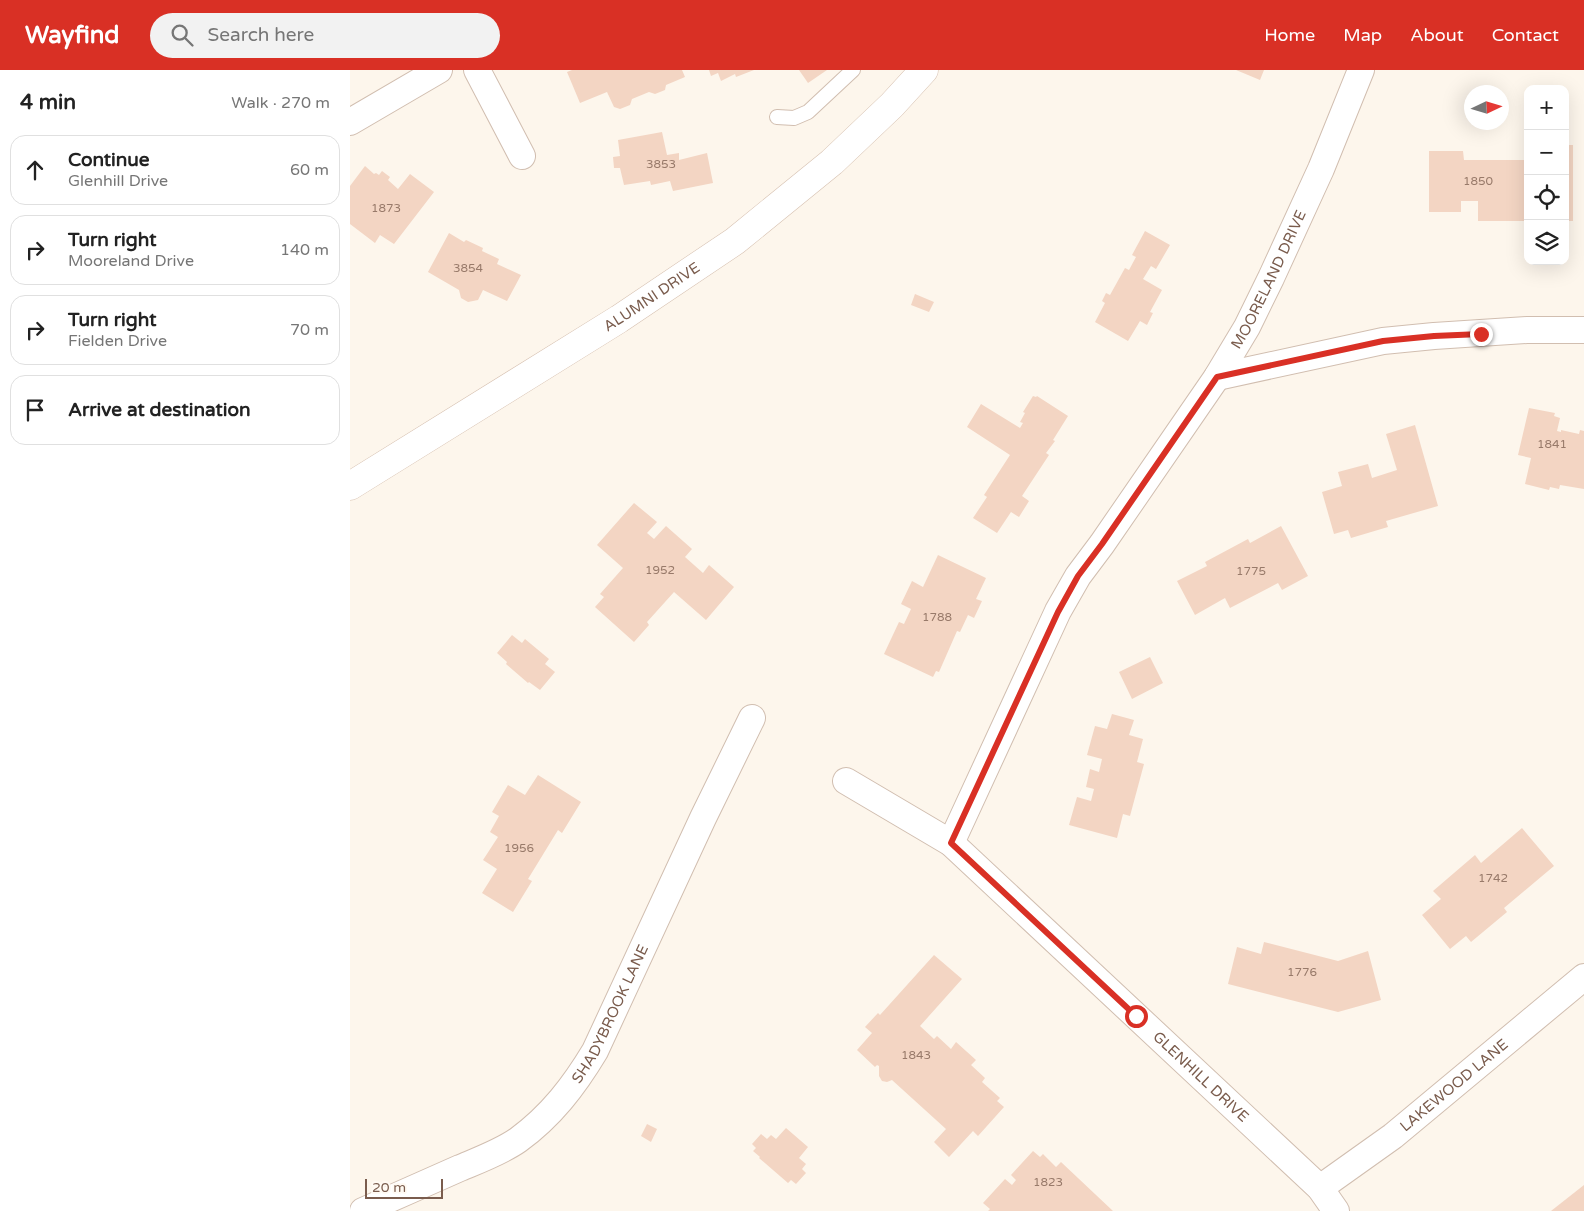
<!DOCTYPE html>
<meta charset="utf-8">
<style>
body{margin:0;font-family:"Varela Round",sans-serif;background:#f2f2f2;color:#222}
.controls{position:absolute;right:15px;top:15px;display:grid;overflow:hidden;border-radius:10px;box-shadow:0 5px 20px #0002}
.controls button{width:45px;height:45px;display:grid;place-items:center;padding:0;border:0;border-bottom:1px solid #e0e0e0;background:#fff;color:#222;font:25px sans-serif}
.compass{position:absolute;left:1114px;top:15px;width:45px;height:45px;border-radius:50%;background:#fff;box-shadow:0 5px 20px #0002;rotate:86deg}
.scale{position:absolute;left:15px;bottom:12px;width:78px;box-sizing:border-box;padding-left:5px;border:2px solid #7a5c4d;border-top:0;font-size:14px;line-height:18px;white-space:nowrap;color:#7a5c4d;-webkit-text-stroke:4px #fffaf3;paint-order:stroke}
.stop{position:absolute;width:15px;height:15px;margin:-11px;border:4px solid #d93025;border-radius:50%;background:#fff}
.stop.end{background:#d93025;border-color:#fff;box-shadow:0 1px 5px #0008}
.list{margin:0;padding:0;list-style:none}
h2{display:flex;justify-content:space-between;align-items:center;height:65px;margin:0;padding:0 20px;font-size:21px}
h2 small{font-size:16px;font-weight:400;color:#767676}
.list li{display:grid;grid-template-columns:32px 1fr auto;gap:15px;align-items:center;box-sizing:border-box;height:70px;margin:0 10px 10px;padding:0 10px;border:1px solid #e0e0e0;border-radius:15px}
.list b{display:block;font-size:19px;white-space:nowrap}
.list p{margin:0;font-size:16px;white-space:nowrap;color:#767676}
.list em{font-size:16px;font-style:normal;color:#767676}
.icon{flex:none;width:28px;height:28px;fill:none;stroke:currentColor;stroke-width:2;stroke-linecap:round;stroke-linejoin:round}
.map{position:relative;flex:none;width:1234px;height:1141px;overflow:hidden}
header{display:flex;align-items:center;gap:30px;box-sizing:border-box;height:70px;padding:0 25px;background:#d93025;color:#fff}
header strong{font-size:24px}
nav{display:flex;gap:28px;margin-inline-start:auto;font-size:18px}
.search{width:350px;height:45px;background:#f2f2f2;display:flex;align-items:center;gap:12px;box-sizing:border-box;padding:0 18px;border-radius:28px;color:#767676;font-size:19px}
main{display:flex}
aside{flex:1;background:#fff}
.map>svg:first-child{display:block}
.building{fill:#f3d5c3}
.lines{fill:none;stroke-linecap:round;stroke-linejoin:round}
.service-casing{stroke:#d1beb0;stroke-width:16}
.minor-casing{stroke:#d1beb0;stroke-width:28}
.secondary-casing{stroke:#d6c0b0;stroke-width:29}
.service{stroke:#fff;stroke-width:14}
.minor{stroke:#fff;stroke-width:26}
.secondary{stroke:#fff;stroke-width:28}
.route{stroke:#d93025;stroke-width:6}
.labels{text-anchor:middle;stroke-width:4;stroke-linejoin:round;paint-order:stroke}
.number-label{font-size:12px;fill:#987a6a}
.street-label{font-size:15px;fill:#7a5c4d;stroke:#fffaf3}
</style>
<header>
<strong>Wayfind</strong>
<div class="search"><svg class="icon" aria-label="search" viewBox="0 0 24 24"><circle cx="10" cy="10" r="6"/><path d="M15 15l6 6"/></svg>Search here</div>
<nav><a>Home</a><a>Map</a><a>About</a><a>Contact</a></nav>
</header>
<main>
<aside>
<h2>4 min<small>Walk · 270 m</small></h2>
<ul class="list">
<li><svg class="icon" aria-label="ahead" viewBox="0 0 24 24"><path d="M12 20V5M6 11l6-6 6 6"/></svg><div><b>Continue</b><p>Glenhill Drive</p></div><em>60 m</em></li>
<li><svg class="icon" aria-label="right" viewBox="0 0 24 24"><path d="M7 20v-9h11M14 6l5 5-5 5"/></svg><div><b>Turn right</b><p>Mooreland Drive</p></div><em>140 m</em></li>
<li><svg class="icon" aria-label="right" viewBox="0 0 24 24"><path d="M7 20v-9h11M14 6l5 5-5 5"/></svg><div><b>Turn right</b><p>Fielden Drive</p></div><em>70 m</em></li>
<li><svg class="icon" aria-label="arrive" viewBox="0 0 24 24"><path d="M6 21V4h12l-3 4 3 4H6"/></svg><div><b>Arrive at destination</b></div></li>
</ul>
</aside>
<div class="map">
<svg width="1234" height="1141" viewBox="0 0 1234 1141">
<rect width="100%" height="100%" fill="#fdf6ec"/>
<g class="building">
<path d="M222 0H332L335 7 316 15 315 20 305 24 299 22 282 29 280 35 270 39 264 37 257 22 230 33 217 2Z"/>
<path d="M359 0H404L386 7 385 4 371 11 368 3 361 6Z"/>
<path d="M449 0H477L458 13Z"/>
<path d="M886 0H914L910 10Z"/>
<path d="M312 62 317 85 329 83V90L357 83 363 113 323 121 320 111 301 115 300 111 274 115 270 98H264L263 87 270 86 268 70Z"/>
<rect x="1215" y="75" width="8" height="76"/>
<path d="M1079 81H1113L1114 90H1178V151H1128V131H1111V142H1079Z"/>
<path d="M15 96 24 104 26 103 29 105 32 101 40 107 38 110 48 119 60 104 84 122 44 174 30 165 25 173 0 154V116Z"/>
<path d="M795 161 820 175 806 199 801 196 793 209 812 220 800 242 803 243 797 255 790 251 778 271 745 252 755 233 752 231 756 223 760 225 775 198 779 200 786 187 782 185Z"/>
<path d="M99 163 114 172 116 170 133 178 132 181 149 189 147 194 171 205 157 231 133 220 128 230 118 232 111 228 109 220 78 202Z"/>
<path d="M565 224 584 232 579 242 561 235Z"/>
<path d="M683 326 686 327 687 326 718 346 703 370 705 371 696 383 699 385 672 426 679 431 669 447 661 442 647 463 623 448 637 427 634 425 660 385 617 357 631 334 670 358 673 353 670 352 675 343 673 342Z"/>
<path d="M1179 338 1205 343 1204 346 1210 348 1207 361 1211 362V360L1229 364 1230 360 1234 361V419L1210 415 1209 419 1200 417 1199 420 1175 414 1181 388 1168 385Z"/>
<path d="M1065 355 1088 436 1036 451 1038 457 1001 468 998 460 984 464 972 422 992 416 988 402 1018 394 1022 408 1047 400 1036 364Z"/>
<path d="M284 433 307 452 297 463 304 469 316 456 342 479 335 487 353 503 359 495 384 517 356 550 324 522 297 552 299 555 284 572 245 537 254 527 250 524 273 498 247 475Z"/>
<path d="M931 456 958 506 932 520 928 513 880 538 875 528 845 545 827 511 857 496 855 492 898 469 900 473Z"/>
<path d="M588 485 636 508 626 529 632 531 624 548 618 545 610 562 607 561 589 602 586 601 583 607 534 584 549 552 554 554 561 539 551 534 562 511 573 517Z"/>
<path d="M162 565 172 573 175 569 199 589 195 594 205 602 190 620 179 612 178 613 156 594 157 592 147 583Z"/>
<path d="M800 587 813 613 782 629 769 602Z"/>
<path d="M762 644 784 650 779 665 793 669 787 692 794 694 780 746 773 744 767 768 719 755 727 727 741 731 744 719 736 717 740 699 749 702 752 689 737 685 745 656 757 659Z"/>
<path d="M188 705 231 732 212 763 208 760 178 809 182 811 163 842 132 823 147 799 133 790 148 767 140 762 149 746 142 742 158 715 175 725Z"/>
<path d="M1172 758 1204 796 1154 838 1157 842 1121 872 1116 866 1100 879 1072 845 1091 829 1083 821 1125 785 1131 793Z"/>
<path d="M914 872 988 891 1018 881 1031 930 988 942 878 914 887 877 911 884Z"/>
<path d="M584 885 612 909 570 956 584 969 587 966 601 979 606 972 626 990 621 995 635 1008 632 1012 650 1028 647 1031 654 1037 628 1066 623 1061 599 1087 584 1072 596 1059 542 1010 537 1012 532 1011 529 1006V996L527 995 525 997 507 980 522 963 515 957 528 943 530 945Z"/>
<path d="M297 1054 307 1059 301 1072 291 1066Z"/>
<path d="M436 1058 458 1077 449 1088 456 1094 452 1099 456 1103 446 1114 441 1110 438 1113 409 1088 410 1087 403 1081 406 1078 402 1074 411 1064 417 1069 421 1065 426 1069Z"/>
<path d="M683 1081 690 1087 693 1084 706 1097 711 1092 763 1141H638L640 1139 633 1133 655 1109 662 1115 666 1110 661 1105Z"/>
<path d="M1234 1115V1141H1201Z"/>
</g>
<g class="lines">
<g class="service-casing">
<path id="service" d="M427 47 444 48 458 42 503 0"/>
</g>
<g class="minor-casing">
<g id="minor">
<path d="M127 0 172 86"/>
<path d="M0 52 89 0"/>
<path d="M867 307 1033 271 1084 266 1177 260H1234"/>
<path id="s1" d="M496 711 601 773 970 1118 986 1141"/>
<path id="s2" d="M601 773 708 541 728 506 752 474 867 307 897 257 921 208 971 99 1011 0"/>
<path id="s3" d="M970 1118 1043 1066 1234 907"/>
<path id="s4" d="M13 1141C45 1127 78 1112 110 1098 129 1090 151 1082 168 1070 201 1046 224 1016 245 981L353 748 402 648"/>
</g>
</g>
<g class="secondary-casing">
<g id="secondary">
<path id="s5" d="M0 416 269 249 385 171 482 92 542 35 574 0"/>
</g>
</g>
<use href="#service" class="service"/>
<use href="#minor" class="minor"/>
<use href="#secondary" class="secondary"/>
</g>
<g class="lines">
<path class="route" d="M786 946 601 773 708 542 728 506 752 474 867 307 1033 271 1084 266 1131 264"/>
</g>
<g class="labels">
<g class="number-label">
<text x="311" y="98">3853</text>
<text x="1128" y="115">1850</text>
<text x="36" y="142">1873</text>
<text x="118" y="202">3854</text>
<text x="1202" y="378">1841</text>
<text x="310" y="504">1952</text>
<text x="901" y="505">1775</text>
<text x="587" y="551">1788</text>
<text x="169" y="782">1956</text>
<text x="1143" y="812">1742</text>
<text x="952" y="906">1776</text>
<text x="566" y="989">1843</text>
<text x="698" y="1116">1823</text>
</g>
<g class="street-label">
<text dy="5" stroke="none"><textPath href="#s2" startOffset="649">MOORELAND DRIVE</textPath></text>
<text dy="5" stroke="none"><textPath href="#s5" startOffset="356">ALUMNI DRIVE</textPath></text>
<text dy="5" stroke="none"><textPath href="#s4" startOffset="329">SHADYBROOK LANE</textPath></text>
<text dy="5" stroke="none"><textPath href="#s1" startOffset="464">GLENHILL DRIVE</textPath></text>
<text dy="5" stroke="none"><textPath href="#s3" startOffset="169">LAKEWOOD LANE</textPath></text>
</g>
</g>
</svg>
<div class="controls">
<button>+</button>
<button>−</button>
<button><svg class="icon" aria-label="locate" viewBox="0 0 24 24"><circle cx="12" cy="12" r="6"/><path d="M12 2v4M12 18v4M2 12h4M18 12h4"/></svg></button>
<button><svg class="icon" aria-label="layers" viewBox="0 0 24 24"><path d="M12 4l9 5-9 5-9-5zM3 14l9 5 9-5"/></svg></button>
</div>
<svg class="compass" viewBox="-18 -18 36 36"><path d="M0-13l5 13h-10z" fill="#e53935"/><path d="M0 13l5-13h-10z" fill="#767676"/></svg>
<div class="scale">20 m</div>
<div class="stop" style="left:786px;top:946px"></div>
<div class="stop end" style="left:1131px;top:264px"></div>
</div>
</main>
